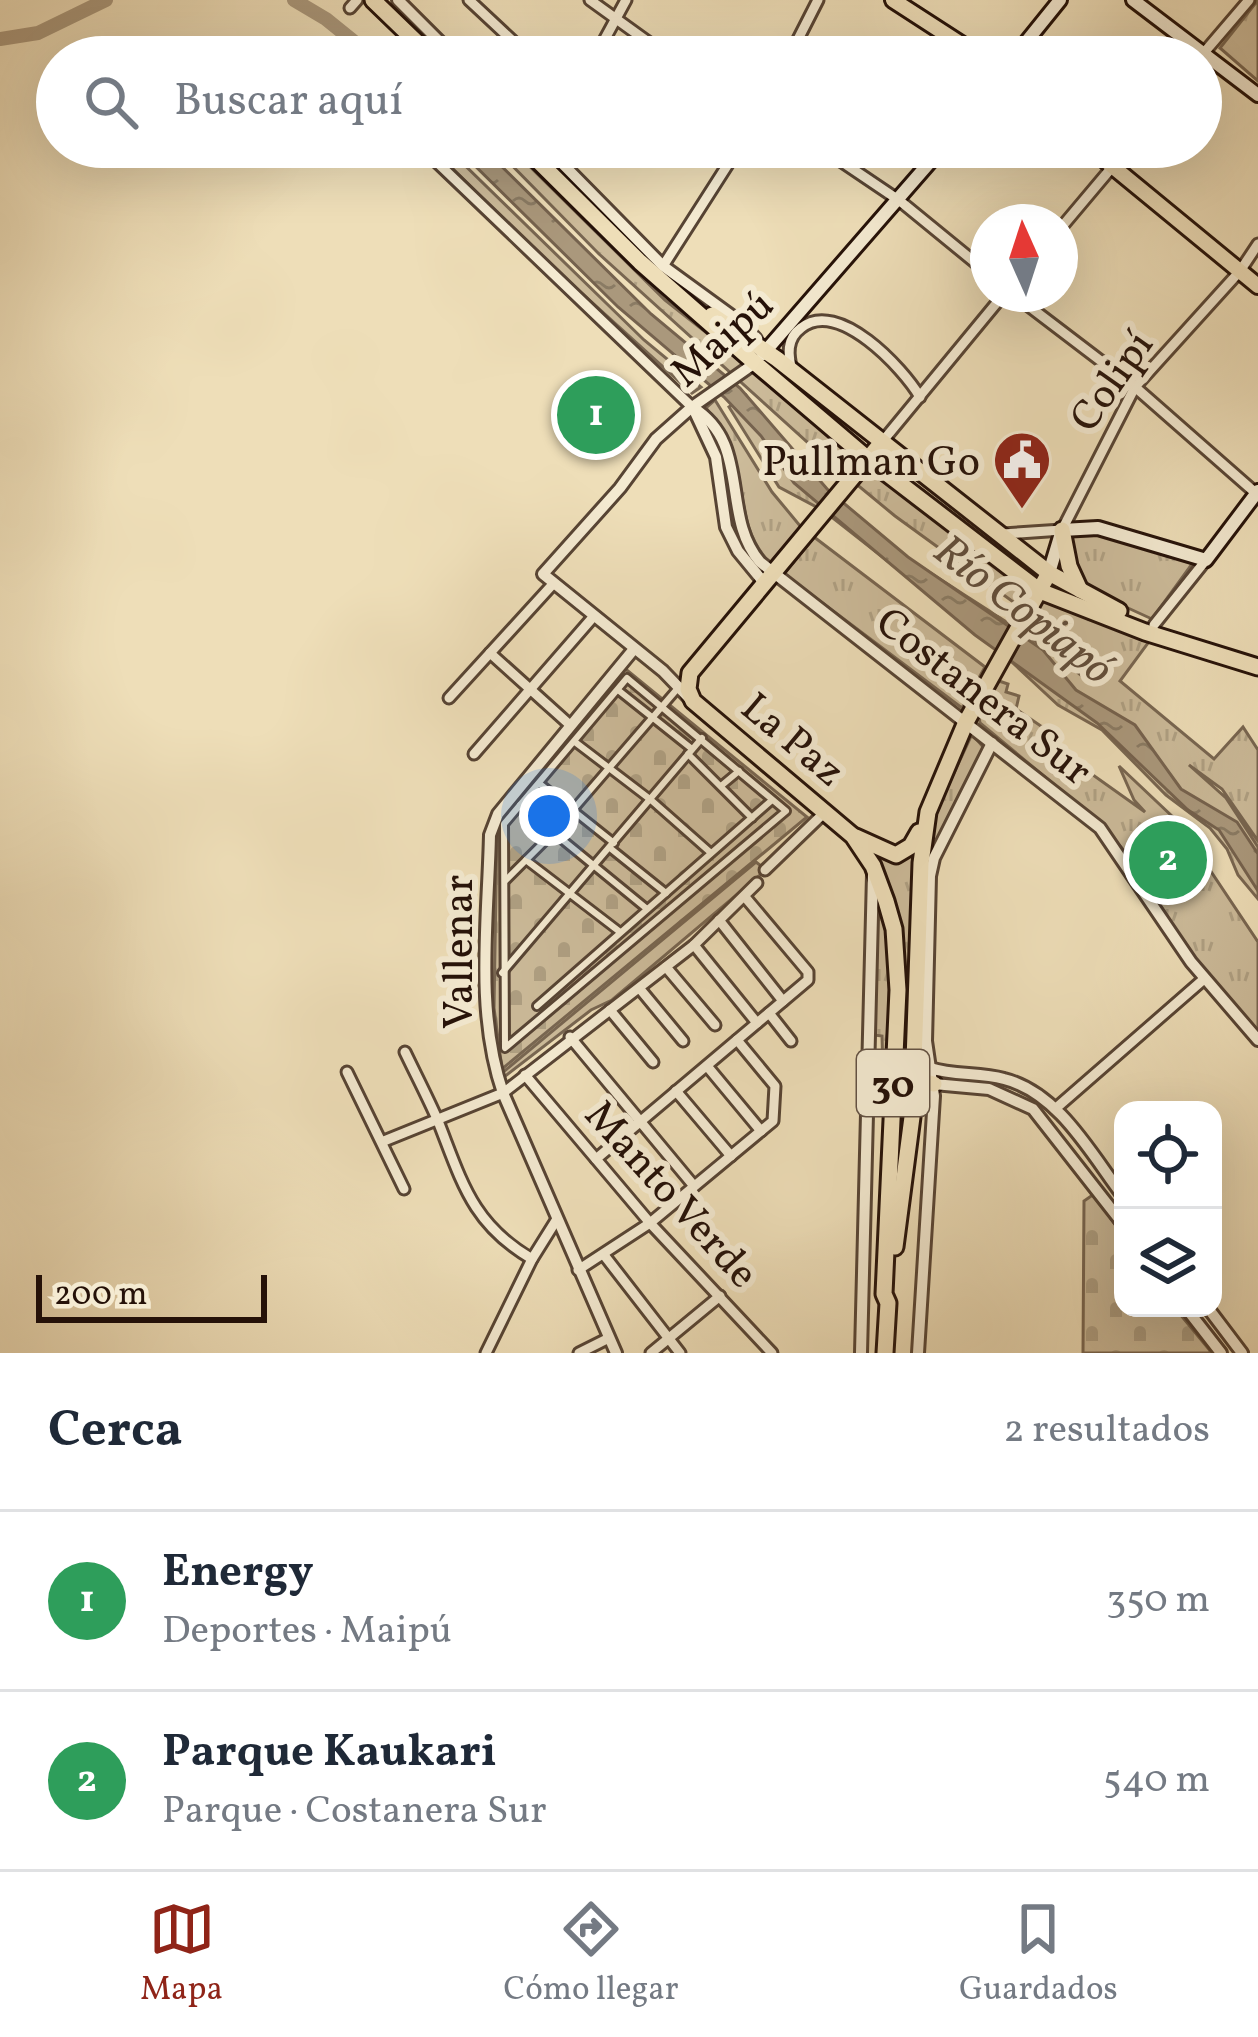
<!DOCTYPE html>
<html lang="es">
<meta charset="utf-8">
<style>
body{margin:0;font-family:Vollkorn,serif;background:#f2f2f3;color:#1f2937}
.controls{position:absolute;right:36px;bottom:36px;display:grid;overflow:hidden;border-radius:24px;box-shadow:0 12px 48px #0002}
.controls button{width:108px;height:108px;display:grid;place-items:center;padding:0;border:0;border-bottom:3px solid #e0e1e3;background:#fff;color:#1f2937;font:60px sans-serif}
.compass{position:absolute;left:970px;top:204px;width:108px;height:108px;border-radius:50%;background:#fff;box-shadow:0 12px 48px #0002;rotate:357deg}
.scale{position:absolute;left:36px;bottom:30px;width:231px;box-sizing:border-box;padding-left:12px;border:6px solid #251108;border-top:0;font-size:33px;line-height:42px;white-space:nowrap;color:#251108;-webkit-text-stroke:9px #f4ead1;paint-order:stroke}
.you{position:absolute;left:549px;top:816px;width:42px;height:42px;margin:-30px;border:9px solid #fff;border-radius:50%;background:#1a73e8;box-shadow:0 0 0 18px #1a73e833}
.badge{display:grid;place-items:center;width:78px;height:78px;border-radius:50%;background:#8f2418;color:#fff;font-size:39px;font-weight:700}
.pin{position:absolute;translate:-50% -50%;border:6px solid #fff;box-shadow:0 3px 12px #0006}
.list{margin:0;padding:0;list-style:none}
h2{display:flex;justify-content:space-between;align-items:center;height:156px;margin:0;padding:0 48px;font-size:51px}
h2 small{font-size:39px;font-weight:400;color:#747a83}
.list li{display:grid;grid-template-columns:78px 1fr auto;gap:36px;align-items:center;box-sizing:border-box;height:180px;padding:0 48px;border-top:3px solid #e0e1e3}
.list b{display:block;font-size:45px;white-space:nowrap}
.list p{margin:0;font-size:39px;white-space:nowrap;color:#747a83}
.list em{font-size:39px;font-style:normal;color:#747a83}
.icon{flex:none;width:66px;height:66px;fill:none;stroke:currentColor;stroke-width:2;stroke-linecap:round;stroke-linejoin:round}
.map{position:relative;flex:none;width:1258px;height:1353px;overflow:hidden}
.search{position:absolute;background:#fff;box-shadow:0 12px 48px #0002;left:36px;right:36px;top:36px;height:132px;display:flex;align-items:center;gap:30px;box-sizing:border-box;padding:0 42px;border-radius:66px;color:#747a83;font-size:45px}
.sheet{height:516px;background:#fff}
nav{display:flex;justify-content:space-around;align-items:center;box-sizing:border-box;height:168px;border-top:3px solid #e0e1e3;background:#fff;font-size:33px;color:#747a83}
nav a{display:grid;justify-items:center;gap:6px}
nav .on{color:#8f2418}
.map>svg:first-child{display:block}
.grass{fill:url(#grass-tufts);stroke:#786651;stroke-width:3}
.cemetery{fill:url(#cemetery-stones);stroke:#786651;stroke-width:3}
.water{fill:url(#water-ripples);stroke:#75624e;stroke-width:3}
.lines{fill:none;stroke-linecap:round;stroke-linejoin:round}
.river{stroke:#aa987c;stroke-width:14}
.pedestrian-casing{stroke:#574434;stroke-width:12}
.minor-casing{stroke:#574434;stroke-width:15}
.tertiary-casing{stroke:#574434;stroke-width:16}
.secondary-casing{stroke:#251108;stroke-width:18}
.primary-casing{stroke:#251108;stroke-width:20}
.trunk-casing{stroke:#251108;stroke-width:21}
.pedestrian{stroke:#f4ead1;stroke-width:6}
.minor{stroke:#f4ead1;stroke-width:9}
.tertiary{stroke:#f4ead1;stroke-width:10}
.secondary{stroke:#f4ead1;stroke-width:12}
.primary{stroke:#eedeb8;stroke-width:14}
.trunk{stroke:#eedeb8;stroke-width:15}
.labels{text-anchor:middle;stroke-width:12;stroke-linejoin:round;paint-order:stroke}
.shield{fill:#f4ead1;stroke:#635244;stroke-width:3}
.shield-label{font-size:39px;font-weight:bold;fill:#251108}
.street-label{font-size:42px;fill:#251108;stroke:#f4ead1}
.poi-label{font-size:42px;fill:#251108;stroke:#f4ead1;text-anchor:end}
.water-label{font-size:45px;font-style:italic;fill:#614e3c;stroke:#f4ead1}
</style>
<div class="map">
<svg width="1258" height="1353" viewBox="0 0 1258 1353">
<defs>
<pattern id="grass-tufts" width="24" height="20" patternUnits="userSpaceOnUse" patternTransform="scale(3)"><rect width="24" height="20" fill="#ccbb9a"/><path d="M3 7l-1-3M5 7V3M7 7l1-3M15 17l-1-3M17 17v-4M19 17l1-3" fill="none" stroke="#afa083"/></pattern>
<pattern id="cemetery-stones" width="16" height="16" patternUnits="userSpaceOnUse" patternTransform="scale(3)"><rect width="16" height="16" fill="#ccbb9a"/><path d="M2 7V4a2 2 0 0 1 4 0v3zM10 15v-3a2 2 0 0 1 4 0v3z" fill="#afa083"/></pattern>
<pattern id="water-ripples" width="26" height="14" patternUnits="userSpaceOnUse" patternTransform="scale(3)"><rect width="26" height="14" fill="#aa987c"/><path d="M2 4q2-2 4 0t4 0M15 11q2-2 4 0t4 0" fill="none" stroke="#8a7b64"/></pattern>
</defs>
<rect width="100%" height="100%" fill="#eedeb8"/>
<filter id="stains"><feTurbulence type="fractalNoise" baseFrequency=".00167" numOctaves="4"/><feColorMatrix values="0 0 0 0 .2 0 0 0 0 .09 0 0 0 0 .02 0 0 0 .5 -.17"/></filter>
<radialGradient id="worn" r=".72"><stop offset=".6" stop-color="#630" stop-opacity="0"/><stop offset="1" stop-color="#630" stop-opacity=".3"/></radialGradient>
<g class="grass">
<path d="M1258 0V81L1220 48Z"/>
<path d="M431 147H446L644 340 701 387 692 393 543 258Z"/>
<path d="M494 147H510L665 300 1030 588 1019 606 895 516 826 459 599 254Z"/>
<path d="M746 395C765 422 782 456 806 478 889 559 998 607 1087 680L1047 641 1034 618 1045 596 1151 639 1120 681 1214 759 1243 727 1258 750V841L1222 789 1189 765 1226 798 1258 847V899L1238 875 1227 849 1210 828 1166 795 1102 730 1058 705 987 639 824 511 779 487 729 407Z"/>
<path d="M715 400 772 492 801 527 770 563C737 529 747 490 731 448 726 433 716 421 706 408Z"/>
<path d="M1089 532 1195 560 1152 619 1080 586 1069 534Z"/>
<path d="M814 537 985 667 962 708 784 574Z"/>
<path d="M999 681 1008 684 1006 692 1019 696 1016 709 1054 735 1048 743 1145 812 1134 800 1119 766 1193 836 1202 850 1200 855 1258 942V1036L1219 997 1127 854 1098 821 980 723 979 717Z"/>
<path d="M972 734 984 748 930 873 927 845 930 825Z"/>
<path d="M917 845 909 1062C898 1043 906 1010 906 987 906 938 885 896 868 851L889 860Z"/>
<path d="M756 862 766 870 612 1000 591 1010 504 1077 502 1073Z"/>
<path d="M881 903 890 959 887 1079 883 1072 882 1036 874 1035 878 904Z"/>
</g>
<g class="cemetery">
<path d="M623 667 807 817 502 1069 494 1008 497 826Z"/>
<path d="M1094 1194 1123 1236V1308H1175L1212 1353H1083L1084 1201Z"/>
</g>
<path class="water" d="M456 147H482L651 314 740 388 828 490 908 557 1043 650 1076 690 1135 725 1181 789 1237 822 1258 854V891L1219 830 1188 810 1097 723 975 635 794 483 761 436 724 397 618 307Z"/>
<g class="lines">
<g class="river">
<path d="M294 0 326 19 373 57"/>
<path d="M0 39 38 33 106 0"/>
</g>
<g class="pedestrian-casing">
<g id="pedestrian">
<path d="M627 678 786 811 505 1048 504 824Z"/>
<path d="M618 690 692 749"/>
<path d="M575 742 651 800 711 853"/>
<path d="M688 754 752 818"/>
<path d="M540 784 614 843"/>
<path d="M721 786 739 771"/>
<path d="M520 805 647 909"/>
<path d="M610 848 666 893"/>
<path d="M526 860 620 932"/>
<path d="M505 881 553 833 678 688"/>
<path d="M502 973 702 738"/>
<path d="M537 1006 772 800"/>
</g>
</g>
<g class="minor-casing">
<g id="minor">
<path d="M469 0 530 57"/>
<path d="M590 0 669 57"/>
<path d="M350 8 357 0"/>
<path d="M1202 55 1249 0"/>
<path d="M595 57 626 0"/>
<path d="M789 57 818 0"/>
<path d="M421 147 692 407"/>
<path d="M820 147 900 201 988 273"/>
<path d="M1060 229 1129 147"/>
<path d="M663 266 739 147"/>
<path d="M1013 294 1135 387 1258 495"/>
<path d="M792 371C788 355 786 339 801 328 838 298 903 368 920 397"/>
<path d="M882 442 1004 294"/>
<path d="M1003 534 1062 530 1135 387 1240 271 1258 244"/>
<path d="M1154 625 1206 560"/>
<path d="M490 653 570 725"/>
<path d="M449 698 553 584"/>
<path d="M474 754 594 616"/>
<path d="M765 870 826 811"/>
<path d="M719 920 783 1001"/>
<path d="M694 945 757 1023"/>
<path d="M666 967 715 1025"/>
<path d="M640 989 683 1041"/>
<path d="M610 1010 653 1062"/>
<path d="M769 1013 791 1041"/>
<path d="M570 1037 694 1186"/>
<path d="M405 1052C416 1075 428 1098 438 1121 462 1182 472 1224 532 1259"/>
<path d="M707 1066 761 1131"/>
<path d="M347 1072 404 1189"/>
<path d="M525 1075 650 1223 772 1353"/>
<path d="M676 1091 731 1156"/>
<path d="M1055 1109 1204 979"/>
<path d="M384 1141 503 1093 694 945 757 883"/>
<path d="M596 1159 808 980V972L745 897"/>
<path d="M604 1255 680 1353"/>
<path d="M578 1270 650 1223 773 1121 775 1086 737 1040"/>
<path d="M486 1353 532 1259 557 1219"/>
<path d="M579 1353 609 1338"/>
<path d="M651 1353 720 1296"/>
</g>
</g>
<g class="tertiary-casing">
<g id="tertiary">
<path d="M398 0 455 57"/>
<path d="M546 147 663 266 740 322 756 339"/>
<path d="M692 407C752 443 720 515 760 562L1100 828 1191 962 1258 1040"/>
<path d="M694 410 716 457 726 527 738 551 761 579 763 588"/>
<path d="M690 699 663 671 543 574 620 488 656 439 692 407 755 363"/>
<path d="M930 1068C954 1076 980 1072 1004 1079 1059 1093 1091 1154 1123 1196"/>
<path d="M934 1084 989 1089 1033 1109 1123 1224"/>
<path d="M1186 1308 1221 1353"/>
<path d="M1208 1308 1242 1353"/>
<path d="M616 1353 503 1093C475 1011 488 921 490 835L498 814 634 649"/>
<path d="M861 1353 873 875"/>
<path d="M918 1353 934 1096 926 1041 930 876 934 858 992 743"/>
</g>
</g>
<g class="secondary-casing">
<g id="secondary">
<path d="M1133 0 1258 95"/>
<path d="M1014 57 1060 0"/>
<path d="M763 354 943 147"/>
<path d="M1049 573 1062 530 1098 528 1206 560 1258 491"/>
</g>
</g>
<g class="primary-casing">
<g id="primary">
<path d="M893 0 981 57"/>
<path d="M1089 147 1258 286"/>
</g>
</g>
<g class="trunk-casing">
<g id="trunk">
<path d="M373 0 432 57"/>
<path d="M524 147 640 262 747 356 868 459 1040 591 1145 632 1258 667"/>
<path d="M712 315 777 359 1049 573 1119 611"/>
<path d="M882 442 690 673 688 689 693 701 853 836 873 866 886 901 894 929 898 990 884 1294 888 1303 885 1353"/>
<path d="M1062 530 1069 566 1080 590"/>
<path d="M856 837 896 855 911 846 919 832"/>
<path d="M908 1078 934 1084"/>
<path d="M895 1247 912 1117 921 863 928 812 966 722 1049 573"/>
</g>
</g>
<use href="#pedestrian" class="pedestrian"/>
<use href="#minor" class="minor"/>
<use href="#tertiary" class="tertiary"/>
<use href="#secondary" class="secondary"/>
<use href="#primary" class="primary"/>
<use href="#trunk" class="trunk"/>
</g>
<defs>
<g id="civic-pin" transform="scale(3)"><path d="M0 17L-7.5 6A9.5 9.5 0 1 1 7.5 6Z" fill="#8f2418" stroke="#f4ead1"/><path d="M-.6-6.5H3V-4.5H.6V-3L4-1V1h2V6H-6V1h2V-1L-.6-3ZM-1.2 2.5V6h2.4V2.5Z" fill="#fff"/></g>
</defs>
<g fill-rule="evenodd">
<use href="#civic-pin" x="1022" y="460"/>
</g>
<g class="labels">
<rect class="shield" x="857" y="1050" width="72" height="66" rx="9"/>
<g class="shield-label">
<text x="893" y="1097">30</text>
</g>
<g class="street-label">
<text transform="translate(721 337) rotate(-42)" y="15">Maipú</text>
<text transform="translate(1110 380) rotate(-55)" y="15">Colipí</text>
<text transform="translate(985 695) rotate(38)" y="15">Costanera Sur</text>
<text transform="translate(794 738) rotate(40)" y="15">La Paz</text>
<text transform="translate(457 952) rotate(-90)" y="15">Vallenar</text>
<text transform="translate(673 1193) rotate(48)" y="15">Manto Verde</text>
</g>
<g class="poi-label">
<text x="980" y="475">Pullman Go</text>
</g>
<g class="water-label">
<text transform="translate(1025 608) rotate(38)" y="16">Río Copiapó</text>
</g>
</g>
<rect width="100%" height="100%" filter="url(#stains)"/>
<rect width="100%" height="100%" fill="url(#worn)"/>
</svg>
<div class="controls">
<button><svg class="icon" aria-label="locate" viewBox="0 0 24 24"><circle cx="12" cy="12" r="6"/><path d="M12 2v4M12 18v4M2 12h4M18 12h4"/></svg></button>
<button><svg class="icon" aria-label="layers" viewBox="0 0 24 24"><path d="M12 4l9 5-9 5-9-5zM3 14l9 5 9-5"/></svg></button>
</div>
<svg class="compass" viewBox="-18 -18 36 36"><path d="M0-13l5 13h-10z" fill="#e53935"/><path d="M0 13l5-13h-10z" fill="#747a83"/></svg>
<div class="scale">200 m</div>
<div class="you"></div>
<div class="pin badge" style="left:596px;top:415px;background:#2e9e5b">1</div>
<div class="pin badge" style="left:1168px;top:860px;background:#2e9e5b">2</div>
<div class="search"><svg class="icon" aria-label="search" viewBox="0 0 24 24"><circle cx="10" cy="10" r="6"/><path d="M15 15l6 6"/></svg>Buscar aquí</div>
</div>
<section class="sheet">
<h2>Cerca<small>2 resultados</small></h2>
<ul class="list">
<li><span class="badge" style="background:#2e9e5b">1</span><div><b>Energy</b><p>Deportes · Maipú</p></div><em>350 m</em></li>
<li><span class="badge" style="background:#2e9e5b">2</span><div><b>Parque Kaukari</b><p>Parque · Costanera Sur</p></div><em>540 m</em></li>
</ul>
</section>
<nav>
<a class="on"><svg class="icon" aria-label="map" viewBox="0 0 24 24"><path d="M3 6l6-2 6 2 6-2v14l-6 2-6-2-6 2zM9 4v14M15 6v14"/></svg>Mapa</a>
<a><svg class="icon" aria-label="directions" viewBox="0 0 24 24"><path d="M12 3l9 9-9 9-9-9zM9 14v-3h6M13 9l2 2-2 2"/></svg>Cómo llegar</a>
<a><svg class="icon" aria-label="saved" viewBox="0 0 24 24"><path d="M7 4h10v16l-5-4-5 4z"/></svg>Guardados</a>
</nav>
